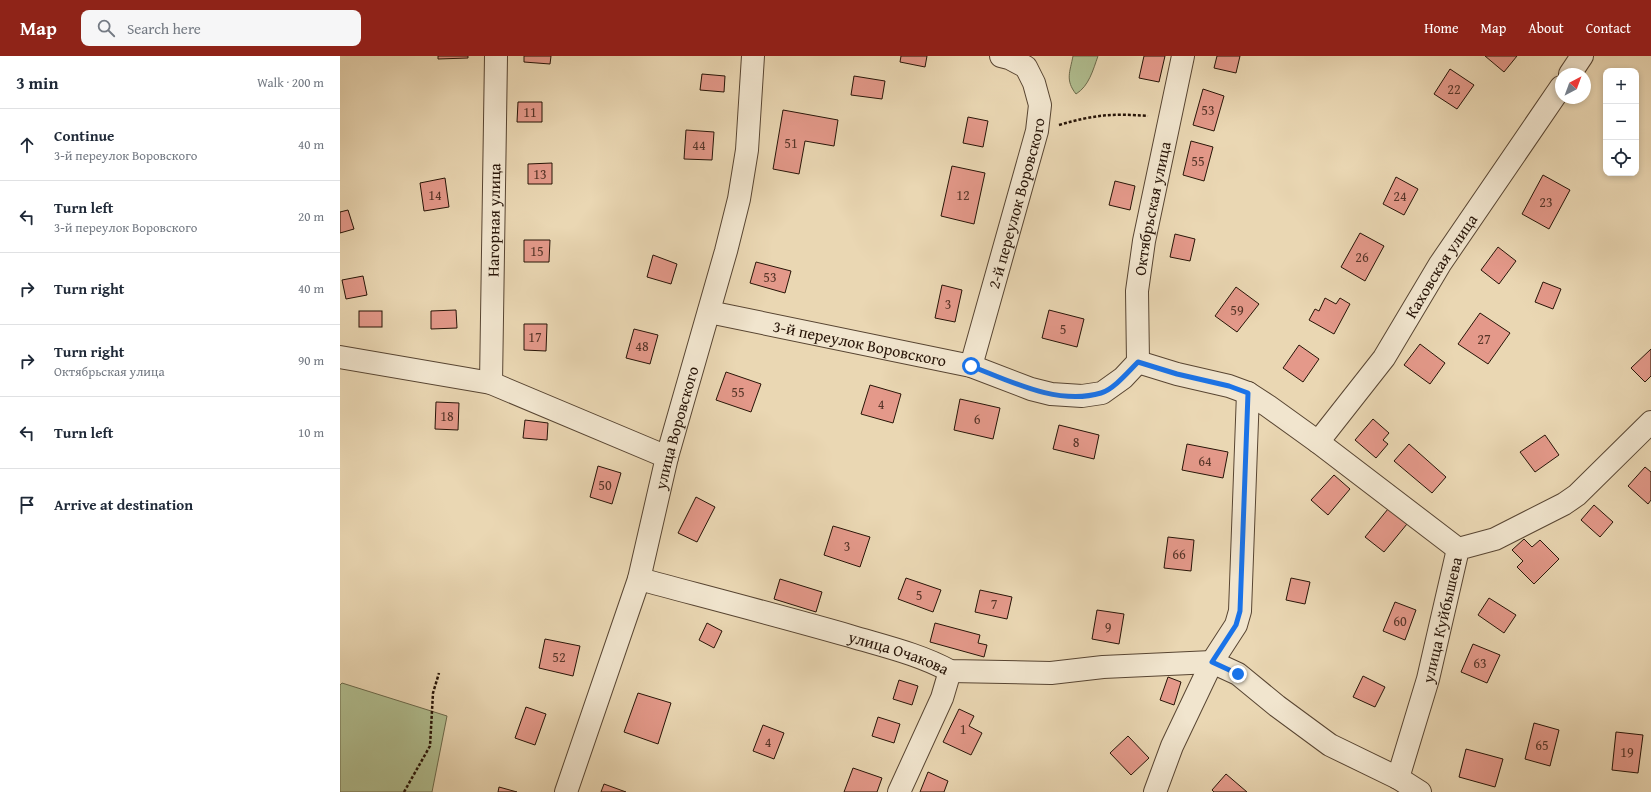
<!DOCTYPE html>
<meta charset="utf-8">
<style>
body{margin:0;font-family:"Gentium Book Plus",serif;background:#f6f6f7;color:#1f2937}
.controls{position:absolute;right:12px;top:12px;display:grid;overflow:hidden;border-radius:8px;box-shadow:0 2px 6px #0003}
.controls button{width:36px;height:36px;display:grid;place-items:center;padding:0;border:0;border-bottom:1px solid #e0e1e3;background:#fff;color:#1f2937;font:20px sans-serif}
.compass{position:absolute;left:1215px;top:12px;width:36px;height:36px;border-radius:50%;background:#fff;box-shadow:0 2px 6px #0003;rotate:41deg}
.stop{position:absolute;width:12px;height:12px;margin:-9px;border:3px solid #1a73e8;border-radius:50%;background:#fff}
.stop.end{background:#1a73e8;border-color:#fff;box-shadow:0 1px 4px #0008}
.list{margin:0;padding:0;list-style:none}
h2{display:flex;justify-content:space-between;align-items:center;height:52px;margin:0;padding:0 16px;font-size:17px}
h2 small{font-size:13px;font-weight:400;color:#747a83}
.list li{display:grid;grid-template-columns:26px 1fr auto;gap:12px;align-items:center;box-sizing:border-box;height:72px;padding:0 16px;border-top:1px solid #e0e1e3}
.list b{display:block;font-size:15px;white-space:nowrap}
.list p{margin:0;font-size:13px;white-space:nowrap;color:#747a83}
.list em{font-size:13px;font-style:normal;color:#747a83}
.icon{flex:none;width:22px;height:22px;fill:none;stroke:currentColor;stroke-width:2;stroke-linecap:round;stroke-linejoin:round}
.map{position:relative;flex:none;width:1311px;height:736px;overflow:hidden}
header{display:flex;align-items:center;gap:24px;box-sizing:border-box;height:56px;padding:0 20px;background:#8f2418;color:#fff}
header strong{font-size:19px}
nav{display:flex;gap:22px;margin-inline-start:auto;font-size:14px}
.search{width:280px;height:36px;background:#f6f6f7;display:flex;align-items:center;gap:10px;box-sizing:border-box;padding:0 14px;border-radius:8px;color:#747a83;font-size:15px}
main{display:flex}
aside{flex:1;background:#fff}
.map>svg:first-child{display:block}
.green{fill:#b1bf91;stroke:#6c6a4c}
.building{fill:#e4998a;stroke:#271407}
.lines{fill:none;stroke-linecap:round;stroke-linejoin:round}
.minor-casing{stroke:#584532;stroke-width:24}
.path{stroke:#271407;stroke-width:2.5;stroke-dasharray:3 2;stroke-linecap:butt}
.minor{stroke:#f1e5ce;stroke-width:22}
.route{stroke:#1a73e8;stroke-width:5}
.labels{text-anchor:middle;stroke-width:3;stroke-linejoin:round;paint-order:stroke}
.number-label{font-size:14px;fill:#563528}
.street-label{font-size:16px;fill:#271407;stroke:#f1e5ce}
</style>
<header>
<strong>Map</strong>
<div class="search"><svg class="icon" aria-label="search" viewBox="0 0 24 24"><circle cx="10" cy="10" r="6"/><path d="M15 15l6 6"/></svg>Search here</div>
<nav><a>Home</a><a>Map</a><a>About</a><a>Contact</a></nav>
</header>
<main>
<aside>
<h2>3 min<small>Walk · 200 m</small></h2>
<ul class="list">
<li><svg class="icon" aria-label="ahead" viewBox="0 0 24 24"><path d="M12 20V5M6 11l6-6 6 6"/></svg><div><b>Continue</b><p>3-й переулок Воровского</p></div><em>40 m</em></li>
<li><svg class="icon" aria-label="left" viewBox="0 0 24 24"><path d="M17 20v-9H6M10 6l-5 5 5 5"/></svg><div><b>Turn left</b><p>3-й переулок Воровского</p></div><em>20 m</em></li>
<li><svg class="icon" aria-label="right" viewBox="0 0 24 24"><path d="M7 20v-9h11M14 6l5 5-5 5"/></svg><div><b>Turn right</b></div><em>40 m</em></li>
<li><svg class="icon" aria-label="right" viewBox="0 0 24 24"><path d="M7 20v-9h11M14 6l5 5-5 5"/></svg><div><b>Turn right</b><p>Октябрьская улица</p></div><em>90 m</em></li>
<li><svg class="icon" aria-label="left" viewBox="0 0 24 24"><path d="M17 20v-9H6M10 6l-5 5 5 5"/></svg><div><b>Turn left</b></div><em>10 m</em></li>
<li><svg class="icon" aria-label="arrive" viewBox="0 0 24 24"><path d="M6 21V4h12l-3 4 3 4H6"/></svg><div><b>Arrive at destination</b></div></li>
</ul>
</aside>
<div class="map">
<svg width="1311" height="736" viewBox="0 0 1311 736">
<rect width="100%" height="100%" fill="#ead7b3"/>
<filter id="stains"><feTurbulence type="fractalNoise" baseFrequency=".005" numOctaves="4"/><feColorMatrix values="0 0 0 0 .2 0 0 0 0 .09 0 0 0 0 .02 0 0 0 .5 -.17"/></filter>
<radialGradient id="worn" r=".72"><stop offset=".6" stop-color="#630" stop-opacity="0"/><stop offset="1" stop-color="#630" stop-opacity=".3"/></radialGradient>
<g class="green">
<path d="M733 0H758C753 14 749 30 736 38 725 24 730 16 733 0Z"/>
<path d="M2 627 107 660 92 736H0V629Z"/>
</g>
<g class="building">
<path d="M98 0H128V2L98 3Z"/>
<path d="M184 0H211L210 8 184 6Z"/>
<path d="M561 0H587L585 11 560 6Z"/>
<path d="M804 0H825L819 26 799 22Z"/>
<path d="M877 0H900L896 17 874 12Z"/>
<path d="M1145 0H1177L1164 16Z"/>
<path d="M1110 13 1134 29 1117 53 1094 38Z"/>
<path d="M362 18 385 20 384 36 360 34Z"/>
<path d="M514 20 545 25 542 43 511 39Z"/>
<path d="M863 33 884 40 874 75 853 69Z"/>
<path d="M178 46H202V66H177Z"/>
<path d="M443 54 498 64 494 90 465 85 459 118 433 113Z"/>
<path d="M628 61 648 65 643 91 623 87Z"/>
<path d="M346 74 374 76 372 104 344 103Z"/>
<path d="M851 85 873 91 864 125 843 119Z"/>
<path d="M212 107V128H188V108Z"/>
<path d="M612 110 645 117 634 168 601 160Z"/>
<path d="M1203 119 1230 134 1209 173 1182 158Z"/>
<path d="M1056 121 1078 133 1064 159 1043 148Z"/>
<path d="M105 122 109 151 84 155 80 127Z"/>
<path d="M775 125 795 130 790 154 769 149Z"/>
<path d="M8 154 14 173 0 177V156Z"/>
<path d="M1020 177 1044 190 1025 225 1001 211Z"/>
<path d="M835 178 855 183 850 205 830 201Z"/>
<path d="M184 184H210L209 206H184Z"/>
<path d="M1158 191 1176 205 1159 228 1141 214Z"/>
<path d="M313 199 337 208 331 228 307 221Z"/>
<path d="M416 206 451 215 445 237 410 227Z"/>
<path d="M23 220 27 239 6 243 2 224Z"/>
<path d="M1203 226 1221 233 1213 253 1195 246Z"/>
<path d="M602 229 622 234 615 266 595 262Z"/>
<path d="M896 231 919 248 897 276 875 260Z"/>
<path d="M985 242 996 248 1000 242 1010 248 994 278 969 264 975 253 979 255Z"/>
<path d="M116 254 117 272 91 273V255Z"/>
<path d="M709 254 744 263 737 291 702 282Z"/>
<rect x="19" y="255" width="23" height="16"/>
<path d="M1140 257 1170 277 1148 308 1118 288Z"/>
<path d="M184 268H207L206 295 184 294Z"/>
<path d="M294 273 318 279 310 308 286 302Z"/>
<path d="M1080 288 1105 307 1090 328 1064 309Z"/>
<path d="M959 289 979 303 963 326 943 312Z"/>
<path d="M1311 293V320L1305 326 1291 312Z"/>
<path d="M386 316 421 328 411 356 376 344Z"/>
<path d="M530 329 561 338 553 367 521 358Z"/>
<path d="M620 343 660 352 653 383 614 374Z"/>
<path d="M96 346 119 347 118 374 95 373Z"/>
<path d="M1033 363 1049 377 1043 384 1048 388 1036 402 1015 384Z"/>
<path d="M185 364 208 367 207 384 183 382Z"/>
<path d="M719 369 759 379 754 403 713 393Z"/>
<path d="M1205 379 1219 399 1195 416 1180 396Z"/>
<path d="M847 388 888 396 883 422 842 414Z"/>
<path d="M1069 388 1106 421 1092 437 1054 405Z"/>
<path d="M258 410 281 417 272 448 250 441Z"/>
<path d="M1305 411 1311 416V444L1308 448 1288 430Z"/>
<path d="M994 419 1010 433 988 459 971 444Z"/>
<path d="M356 441 375 451 357 486 338 477Z"/>
<path d="M1254 449 1273 466 1260 481 1241 464Z"/>
<path d="M1048 453 1067 468 1044 496 1025 481Z"/>
<path d="M493 470 530 481 520 511 484 499Z"/>
<path d="M828 481 854 484 851 515 824 512Z"/>
<path d="M1184 483 1192 491 1200 484 1219 503 1194 528 1177 511 1183 505 1172 494Z"/>
<path d="M566 522 601 534 593 556 558 543Z"/>
<path d="M951 522 970 526 965 548 946 544Z"/>
<path d="M440 523 482 536 476 556 434 543Z"/>
<path d="M640 534 672 541 667 563 635 556Z"/>
<path d="M1149 542 1176 559 1164 577 1138 559Z"/>
<path d="M1055 546 1076 554 1065 584 1043 575Z"/>
<path d="M757 554 784 558 779 588 752 583Z"/>
<path d="M367 567 382 575 374 592 359 584Z"/>
<path d="M595 567 640 579 638 587 647 589 644 601 590 586Z"/>
<path d="M205 583 240 590 233 620 199 612Z"/>
<path d="M1133 588 1160 599 1147 627 1121 616Z"/>
<path d="M1023 620 1045 631 1035 651 1013 641Z"/>
<path d="M828 621 841 626 834 649 820 644Z"/>
<path d="M559 624 578 630 572 649 553 643Z"/>
<path d="M298 637 331 647 318 688 284 676Z"/>
<path d="M186 651 206 658 195 689 175 682Z"/>
<path d="M619 653 634 660 629 670 642 677 631 699 603 686Z"/>
<path d="M538 661 560 668 554 687 532 680Z"/>
<path d="M1194 667 1219 674 1210 710 1185 703Z"/>
<path d="M423 669 444 677 434 703 413 695Z"/>
<path d="M1276 676 1303 679 1298 717 1272 714Z"/>
<path d="M788 680 809 702 791 719 770 697Z"/>
<path d="M1126 693 1163 703 1155 731 1119 721Z"/>
<path d="M513 712 542 722 537 736H504Z"/>
<path d="M588 716 608 725 604 736H580Z"/>
<path d="M886 718 907 736H874L872 734Z"/>
<path d="M264 728 286 736H261Z"/>
<path d="M159 731 177 736H158Z"/>
</g>
<g class="lines">
<g class="minor-casing">
<g id="minor">
<path d="M1230 18 1242 0"/>
<path id="s1" d="M369 256 631 310 691 333 711 338 742 340 762 337 783 322 798 306"/>
<path d="M0 301 151 327 327 401"/>
<path d="M798 306 837 318 889 330 908 337 928 350 978 386 1118 493"/>
<path id="s2" d="M798 306 797 235 804 185 843 0"/>
<path id="s3" d="M631 310 697 75 700 49 694 27 686 11 669 2 661 0"/>
<path id="s4" d="M151 327 156 0"/>
<path id="s5" d="M978 386 1044 302 1100 208 1221 31"/>
<path id="s6" d="M299 523C370 542 440 560 510 580 543 590 579 598 610 615L711 617 763 611 872 606 898 618 937 650 990 689 1058 722 1080 736"/>
<path id="s7" d="M1058 722 1088 623 1118 493 1155 483 1224 448 1237 439 1311 366"/>
<path id="s8" d="M226 736 299 523 327 401 386 195 399 143 407 94 413 0"/>
<path d="M559 736 602 642 610 615"/>
<path d="M815 736 832 690 872 606 896 569 900 555 908 337"/>
</g>
</g>
<g class="path">
<path d="M719 69C753 59 773 57 808 60"/>
<path d="M64 736 90 690 93 637 99 617"/>
</g>
<use href="#minor" class="minor"/>
</g>
<g class="lines">
<path class="route" d="M631 310C670 325 718 350 761 337 774 333 788 316 798 306L837 318 889 330 908 337 900 555 896 569 872 606 898 618"/>
</g>
<g class="labels">
<g class="number-label">
<text x="1114" y="38">22</text>
<text x="868" y="59">53</text>
<text x="190" y="61">11</text>
<text x="451" y="92">51</text>
<text x="359" y="94">44</text>
<text x="858" y="110">55</text>
<text x="200" y="123">13</text>
<text x="95" y="144">14</text>
<text x="623" y="144">12</text>
<text x="1060" y="145">24</text>
<text x="1206" y="151">23</text>
<text x="197" y="200">15</text>
<text x="1022" y="206">26</text>
<text x="430" y="226">53</text>
<text x="608" y="253">3</text>
<text x="897" y="259">59</text>
<text x="723" y="278">5</text>
<text x="195" y="286">17</text>
<text x="1144" y="288">27</text>
<text x="302" y="295">48</text>
<text x="398" y="341">55</text>
<text x="541" y="353">4</text>
<text x="107" y="365">18</text>
<text x="637" y="368">6</text>
<text x="736" y="391">8</text>
<text x="865" y="410">64</text>
<text x="265" y="434">50</text>
<text x="507" y="495">3</text>
<text x="839" y="503">66</text>
<text x="579" y="544">5</text>
<text x="654" y="553">7</text>
<text x="1060" y="570">60</text>
<text x="768" y="576">9</text>
<text x="219" y="606">52</text>
<text x="1140" y="612">63</text>
<text x="623" y="678">1</text>
<text x="428" y="691">4</text>
<text x="1202" y="694">65</text>
<text x="1287" y="701">19</text>
</g>
<g class="street-label">
<text dy="6" stroke="none"><textPath href="#s3" startOffset="169">2-й переулок Воровского</textPath></text>
<text dy="6" stroke="none"><textPath href="#s2" startOffset="155">Октябрьская улица</textPath></text>
<text dy="6" stroke="none"><textPath href="#s4" startOffset="163">Нагорная улица</textPath></text>
<text dy="6" stroke="none"><textPath href="#s5" startOffset="215">Каховская улица</textPath></text>
<text dy="6" stroke="none"><textPath href="#s1" startOffset="154">3-й переулок Воровского</textPath></text>
<text dy="6" stroke="none"><textPath href="#s8" startOffset="381">улица Воровского</textPath></text>
<text dy="6" stroke="none"><textPath href="#s7" startOffset="164">улица Куйбышева</textPath></text>
<text dy="6" stroke="none"><textPath href="#s6" startOffset="270">улица Очакова</textPath></text>
</g>
</g>
<rect width="100%" height="100%" filter="url(#stains)"/>
<rect width="100%" height="100%" fill="url(#worn)"/>
</svg>
<div class="controls">
<button>+</button>
<button>−</button>
<button><svg class="icon" aria-label="locate" viewBox="0 0 24 24"><circle cx="12" cy="12" r="6"/><path d="M12 2v4M12 18v4M2 12h4M18 12h4"/></svg></button>
</div>
<svg class="compass" viewBox="-18 -18 36 36"><path d="M0-13l5 13h-10z" fill="#e53935"/><path d="M0 13l5-13h-10z" fill="#747a83"/></svg>
<div class="stop" style="left:631px;top:310px"></div>
<div class="stop end" style="left:898px;top:618px"></div>
</div>
</main>
